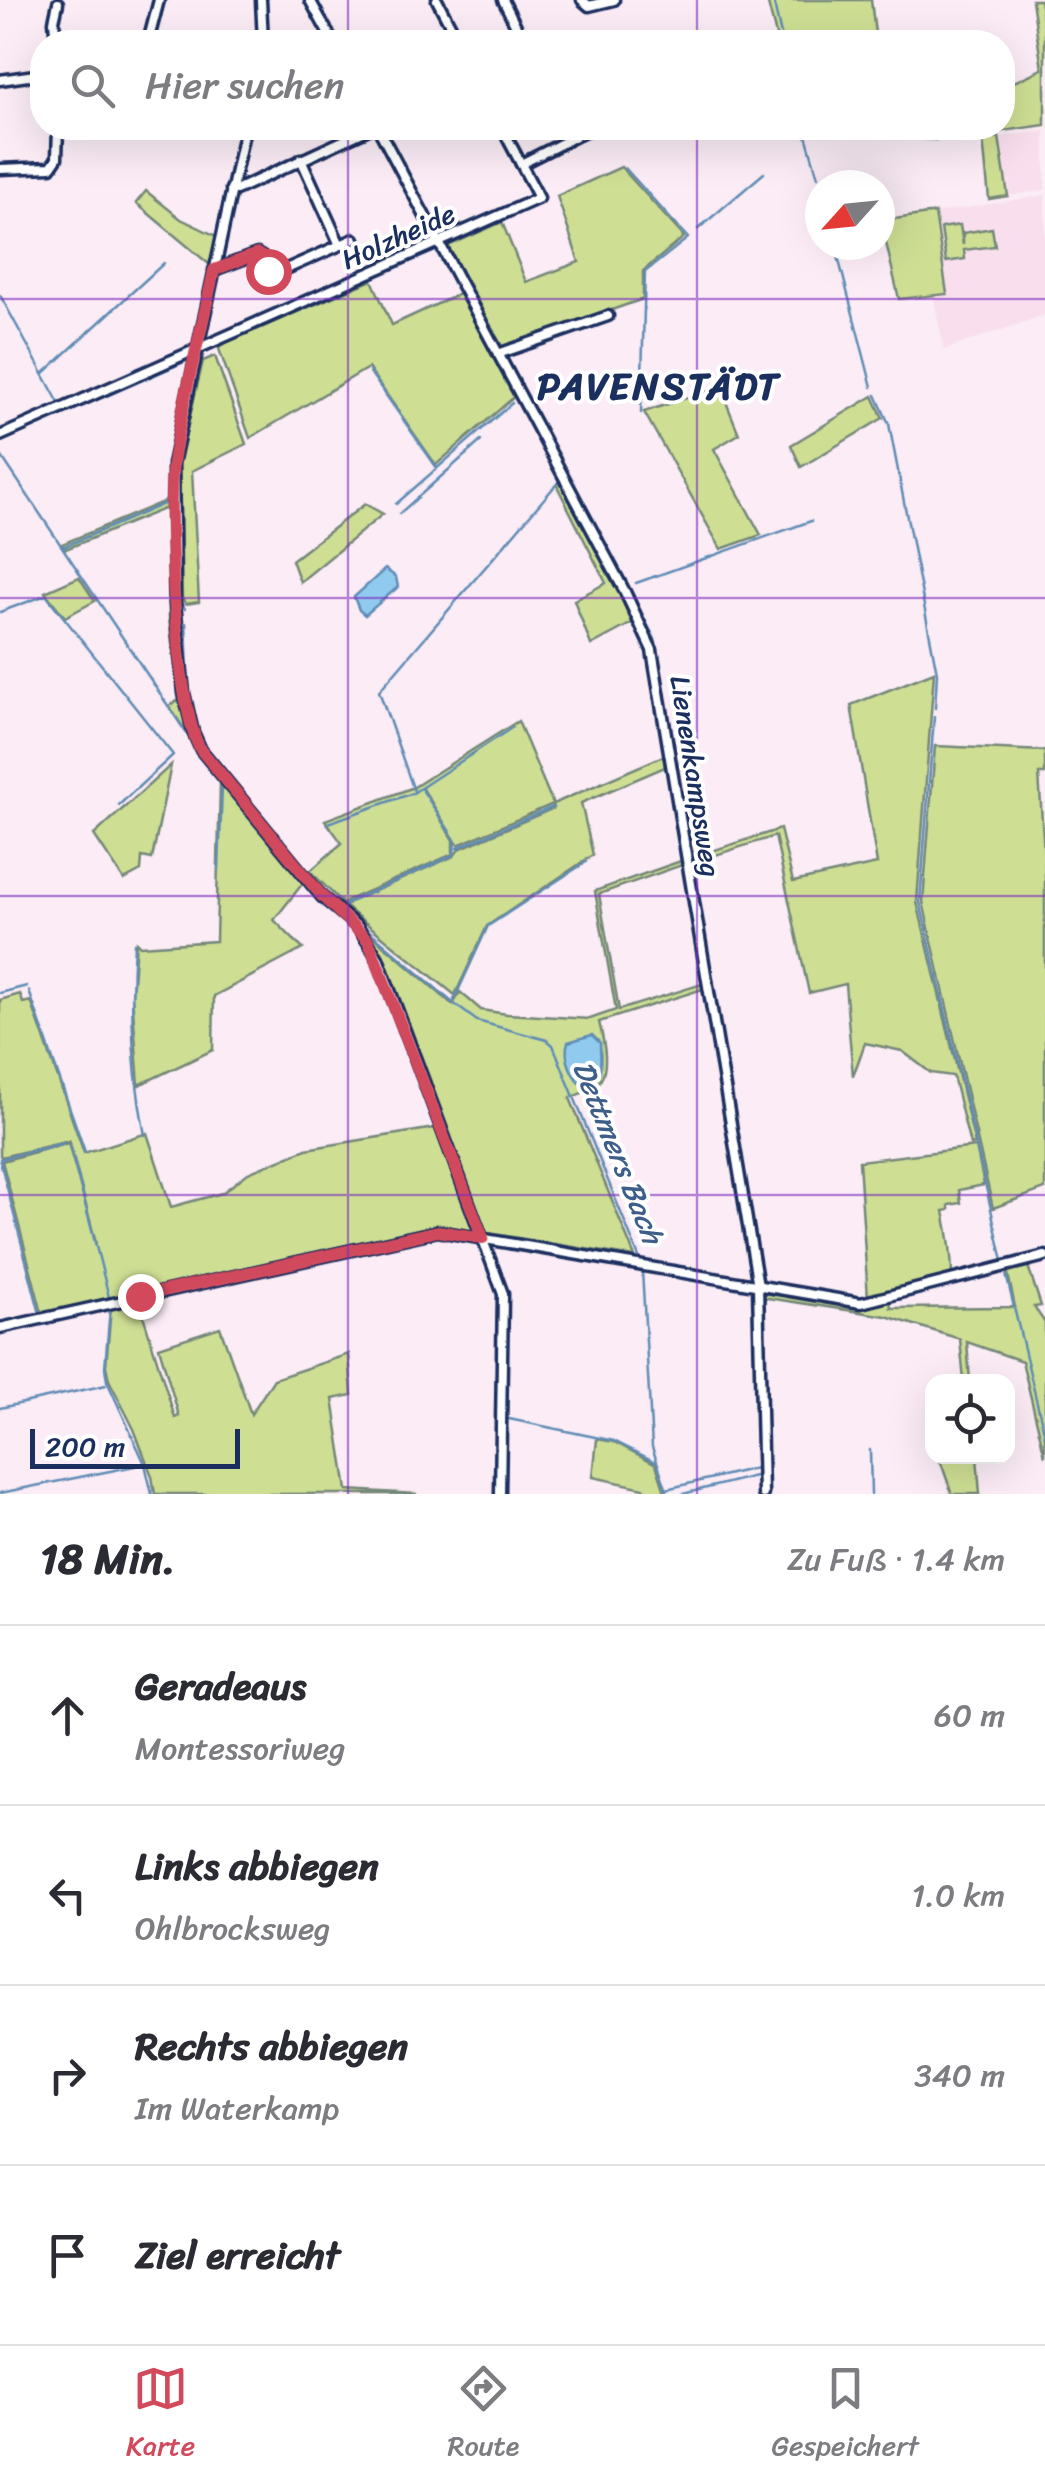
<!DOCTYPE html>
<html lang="de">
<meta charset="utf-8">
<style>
body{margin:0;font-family:Sriracha,sans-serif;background:#f2f2f3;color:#2b2b33}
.controls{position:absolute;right:30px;bottom:30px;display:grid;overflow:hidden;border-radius:20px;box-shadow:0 10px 40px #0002}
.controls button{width:90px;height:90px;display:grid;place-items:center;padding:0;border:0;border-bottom:2px solid #e1e1e2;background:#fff;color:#2b2b33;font:50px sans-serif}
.compass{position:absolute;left:805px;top:170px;width:90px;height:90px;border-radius:50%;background:#fff;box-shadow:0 10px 40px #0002;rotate:243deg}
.scale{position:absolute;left:30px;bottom:25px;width:210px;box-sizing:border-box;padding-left:10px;border:5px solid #1b2f5e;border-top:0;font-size:28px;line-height:35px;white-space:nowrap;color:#1b2f5e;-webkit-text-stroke:8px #fff;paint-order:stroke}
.stop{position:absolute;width:30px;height:30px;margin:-22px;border:8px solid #d1495b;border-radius:50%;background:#fff}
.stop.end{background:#d1495b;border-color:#fff;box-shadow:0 2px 10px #0008}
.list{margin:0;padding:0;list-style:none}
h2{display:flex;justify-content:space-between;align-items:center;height:130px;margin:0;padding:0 40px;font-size:42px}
h2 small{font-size:32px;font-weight:400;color:#7c7c81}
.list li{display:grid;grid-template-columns:65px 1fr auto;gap:30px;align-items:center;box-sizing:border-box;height:180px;padding:0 40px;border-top:2px solid #e1e1e2}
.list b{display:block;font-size:38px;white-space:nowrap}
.list p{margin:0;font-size:32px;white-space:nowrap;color:#7c7c81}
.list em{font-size:32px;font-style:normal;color:#7c7c81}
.icon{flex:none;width:55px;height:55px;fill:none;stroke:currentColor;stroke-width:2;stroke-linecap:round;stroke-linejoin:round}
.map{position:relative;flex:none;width:1045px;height:1494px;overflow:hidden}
.search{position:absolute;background:#fff;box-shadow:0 10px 40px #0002;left:30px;right:30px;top:30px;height:110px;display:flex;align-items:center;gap:25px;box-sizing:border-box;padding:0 35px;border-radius:40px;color:#7c7c81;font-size:38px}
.sheet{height:850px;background:#fff}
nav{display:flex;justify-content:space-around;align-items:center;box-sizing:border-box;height:140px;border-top:2px solid #e1e1e2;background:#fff;font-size:28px;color:#7c7c81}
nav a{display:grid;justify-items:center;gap:5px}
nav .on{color:#d1495b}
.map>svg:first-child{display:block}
.built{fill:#f9dfee}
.green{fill:#cedf94;stroke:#748779;stroke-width:2.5}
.water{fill:#90caef;stroke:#618cb5;stroke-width:2.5}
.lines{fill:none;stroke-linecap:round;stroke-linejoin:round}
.stream{stroke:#618cb5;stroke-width:2.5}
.minor-casing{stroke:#1b2f5e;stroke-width:15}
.minor{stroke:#fff;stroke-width:8}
.route{stroke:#d1495b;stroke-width:12}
.grid{fill:none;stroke:#7b2cbf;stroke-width:2.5;stroke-opacity:0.55}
.labels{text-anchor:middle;stroke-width:8;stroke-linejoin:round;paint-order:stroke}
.street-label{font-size:28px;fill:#1b2f5e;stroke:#fff}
.water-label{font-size:30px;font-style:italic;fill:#3e5e8a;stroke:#fff}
.district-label{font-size:38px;font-weight:bold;letter-spacing:2.5px;fill:#1b2f5e;stroke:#fff}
</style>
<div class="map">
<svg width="1045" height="1494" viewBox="0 0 1045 1494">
<rect width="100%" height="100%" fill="#fbecf5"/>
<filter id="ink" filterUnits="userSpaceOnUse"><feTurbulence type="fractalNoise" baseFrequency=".01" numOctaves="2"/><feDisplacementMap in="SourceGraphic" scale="20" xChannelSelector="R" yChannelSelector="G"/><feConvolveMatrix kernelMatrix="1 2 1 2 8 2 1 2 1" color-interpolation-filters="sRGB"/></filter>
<g filter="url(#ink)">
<g class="built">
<path d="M1045 131V190L1008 196 999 137Z"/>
<path d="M1045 195V315L944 350 933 295 947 293 935 213Z"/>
</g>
<g class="green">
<path d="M767 0H871L876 42H786L785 38 777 39Z"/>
<path d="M1032 0H1040L1045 31V125L969 136 967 128H1002L1003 87 1042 69Z"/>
<path d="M999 137 1008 196 989 199 983 139Z"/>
<path d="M621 167 684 237 643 271V299L503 348 448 246 502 222 526 282 579 262 557 196Z"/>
<path d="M146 191 181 219 216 236 210 265 136 203Z"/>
<path d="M935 213 947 294 899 299 881 221Z"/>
<path d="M960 225 963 245V233L992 228 995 246 964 250 965 259 946 262 941 228Z"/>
<path d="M372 280 392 325 459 294 514 397 436 465 368 368 250 438 218 346Z"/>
<path d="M215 356 246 444 192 471 199 602 186 604 182 599 179 463 203 361Z"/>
<path d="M720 387 739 434 714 449 761 535 721 549 644 412Z"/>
<path d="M873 396 883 418 801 467 791 445Z"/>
<path d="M560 482 634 622 591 645 574 600 606 583 557 486Z"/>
<path d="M165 501 166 507 170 506 173 602 193 737 190 738 169 706 179 700 169 619 166 508 66 549 62 544Z"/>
<path d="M365 504 383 514 300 582 292 560Z"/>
<path d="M79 577 95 601 65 617 45 592Z"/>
<path d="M934 672 917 902 975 1144 970 1145 953 1076 931 1073 902 1051 865 1043 853 1076 845 984 809 993 775 836 694 862 693 857 780 829 793 882 877 864 851 705Z"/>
<path d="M518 721 553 804 663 756 665 767 581 803 593 855 487 926 455 995 346 907 350 902 454 856 459 849 554 808 553 804 458 845 423 789 453 840V854L348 900 344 905 310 871 342 843 325 820 414 787Z"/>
<path d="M935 746 1045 751V774H1039L1045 869V1189L993 1208 923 902Z"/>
<path d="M171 765 152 859 142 857 141 871 124 880 94 835Z"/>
<path d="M220 783 303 883 274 920 303 949 214 996 213 1050 139 1085 132 996 136 942 140 946 216 941Z"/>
<path d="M681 861 682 865 599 894 619 1010 702 984 703 989 599 1022C603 1038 610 1066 600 1081 594 1091 579 1093 570 1098L635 1257 487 1233 371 938 372 935 453 1005 460 992 481 1010 507 1014 590 1019 616 1010 595 891Z"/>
<path d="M20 994 23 1003 31 1001 84 1153 147 1133 171 1207 222 1193 248 1173 306 1149 435 1128 474 1231 437 1225 42 1313 2 1161 68 1143 96 1243 69 1141 1 1157 0 1155V1000Z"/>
<path d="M976 1147 984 1185 959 1190 961 1203 949 1205V1210L944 1211C949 1235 952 1254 952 1277L868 1298 859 1161Z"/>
<path d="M1027 1263 1041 1306 1034 1307 1045 1323V1456L1022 1361 967 1342 970 1381H964L960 1339 886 1316 761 1297 765 1291 861 1307 890 1298 891 1308 1015 1307 1007 1269Z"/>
<path d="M139 1302 175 1418 179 1416 159 1347 220 1327 251 1414 274 1379 349 1354 352 1395 333 1399 347 1490 417 1494H155L152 1476 134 1429 109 1380 106 1366 111 1308Z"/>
<path d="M597 1439 614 1442 656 1464 665 1492 647 1494 644 1488 593 1477Z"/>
<path d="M939 1457H977L980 1494H952Z"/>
</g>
<g class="water">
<path d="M385 569 396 577 398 587 365 615 359 610 354 597Z"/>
<path d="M592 1035 600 1043C600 1060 605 1081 586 1088 572 1079 563 1057 568 1042Z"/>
</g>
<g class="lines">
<g class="stream">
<path d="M773 0 782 39"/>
<path d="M804 128 818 177"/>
<path d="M886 128 921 139 936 140"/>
<path d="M625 168 688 238 645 272 641 413"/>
<path d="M698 229 764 173"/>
<path d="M835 245 872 387"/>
<path d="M211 265 217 238"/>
<path d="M389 270 438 250 515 396"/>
<path d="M0 295 59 403"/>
<path d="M501 349 446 245 534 206"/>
<path d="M369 371 437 468"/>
<path d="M43 374 164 263"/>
<path d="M876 395 889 424 937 673 935 708"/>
<path d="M0 431 186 350 194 343 209 273"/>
<path d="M545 431 628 587"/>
<path d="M0 442 191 359 168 466 166 503 63 547"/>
<path d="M0 454 199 752"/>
<path d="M396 504 512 403"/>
<path d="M399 514 481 441"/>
<path d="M636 583 811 521"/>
<path d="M631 594 655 639 719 1017"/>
<path d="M185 609 179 599 178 463 202 354"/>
<path d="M0 612 46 595 173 755 119 805"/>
<path d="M186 623C188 658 186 718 206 747L322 890 453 1003 477 1021 547 1040 553 1045 641 1262"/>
<path d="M934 717 920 902 1003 1261"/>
<path d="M210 767 316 896"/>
<path d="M414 791 379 691 560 480 601 554"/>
<path d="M328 823 413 793 513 727"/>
<path d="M457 848 553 807"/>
<path d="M219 870 222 787"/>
<path d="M343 908 349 902 454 855 455 840 421 788"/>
<path d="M134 943C130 1007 132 1071 145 1135"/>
<path d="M379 979 474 1227"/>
<path d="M29 991 85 1152"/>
<path d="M0 993 27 986"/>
<path d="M454 1000 488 926 586 862"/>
<path d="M70 1145 109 1297"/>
<path d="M0 1159 64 1143"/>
<path d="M0 1161 40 1314"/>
<path d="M489 1236 748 1280 751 1277 647 646"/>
<path d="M345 1247 434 1228 470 1232"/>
<path d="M642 1270 652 1447 667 1491"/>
<path d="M1005 1270 1045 1436"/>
<path d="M110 1308 105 1367 107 1381 145 1464 152 1494"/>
<path d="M0 1323 30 1316"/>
<path d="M0 1408 106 1385"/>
<path d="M509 1419 614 1441 656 1462"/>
<path d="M870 1450 871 1494"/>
<path d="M759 1482V1494"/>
<path d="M666 1489 756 1468"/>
<path d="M0 1493 145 1464"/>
<path d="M505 1494 507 1422"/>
<path d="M683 1494 755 1476"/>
</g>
<g class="minor-casing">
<g id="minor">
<path d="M261 0 263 42"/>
<path d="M310 0 333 42"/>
<path d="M437 0 459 42"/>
<path d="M582 0 589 6 614 0"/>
<path d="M56 42 54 21 58 3"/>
<path d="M148 42 159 0"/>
<path d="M494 42 515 31 516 26 503 0"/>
<path d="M0 80 42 74"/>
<path d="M245 128 173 464 175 603 184 693 193 732 201 750 322 897 358 927 378 958 503 1294 500 1494"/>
<path d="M378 128 625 592 652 650 758 1286 763 1494"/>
<path d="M301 159 340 245"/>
<path d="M521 164 584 132 586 128"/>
<path d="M0 169 51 167 57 158 58 128"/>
<path d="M231 189 236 190 371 128"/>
<path d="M214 270 257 254 262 257 269 271 275 274 354 239"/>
<path d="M498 354 608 316"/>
<path d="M0 436 539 198 502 128"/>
<path d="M0 1328 438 1231 861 1303 1045 1256"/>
</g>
</g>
<use href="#minor" class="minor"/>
</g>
</g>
<g class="lines" filter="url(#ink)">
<path class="route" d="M140 1296 438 1231 483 1238 368 940 322 896 201 750C176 711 166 513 173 463 182 399 201 334 214 270L257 254 262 257 268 271"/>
</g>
<path class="grid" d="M348 0V42M697 0V42M348 128V1494M697 128V1494M0 299H1045M0 598H1045M0 896H1045M0 1195H1045"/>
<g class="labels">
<g class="street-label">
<text transform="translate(398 236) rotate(-24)" y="10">Holzheide</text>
<text transform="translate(696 776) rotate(81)" y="10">Lienenkampsweg</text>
</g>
<g class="water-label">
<text transform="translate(618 1152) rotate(68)" y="10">Dettmers Bach</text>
</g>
<g class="district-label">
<text x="659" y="399">PAVENSTÄDT</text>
</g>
</g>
</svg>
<div class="controls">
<button><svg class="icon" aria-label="locate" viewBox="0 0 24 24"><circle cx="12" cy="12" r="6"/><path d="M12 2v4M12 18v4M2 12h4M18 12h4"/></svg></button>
</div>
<svg class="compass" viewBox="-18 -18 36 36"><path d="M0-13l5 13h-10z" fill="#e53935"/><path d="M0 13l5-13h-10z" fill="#7c7c81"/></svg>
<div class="scale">200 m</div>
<div class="stop" style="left:268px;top:271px"></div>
<div class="stop end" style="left:140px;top:1296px"></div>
<div class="search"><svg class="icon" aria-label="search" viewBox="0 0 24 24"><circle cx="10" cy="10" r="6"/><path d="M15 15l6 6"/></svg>Hier suchen</div>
</div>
<section class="sheet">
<h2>18 Min.<small>Zu Fuß · 1.4 km</small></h2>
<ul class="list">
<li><svg class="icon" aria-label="ahead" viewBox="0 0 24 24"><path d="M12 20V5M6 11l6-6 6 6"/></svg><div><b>Geradeaus</b><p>Montessoriweg</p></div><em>60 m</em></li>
<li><svg class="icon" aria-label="left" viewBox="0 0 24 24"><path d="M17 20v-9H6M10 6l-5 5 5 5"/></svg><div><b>Links abbiegen</b><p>Ohlbrocksweg</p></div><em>1.0 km</em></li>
<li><svg class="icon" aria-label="right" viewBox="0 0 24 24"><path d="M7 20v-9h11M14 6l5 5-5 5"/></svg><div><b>Rechts abbiegen</b><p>Im Waterkamp</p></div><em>340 m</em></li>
<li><svg class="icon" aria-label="arrive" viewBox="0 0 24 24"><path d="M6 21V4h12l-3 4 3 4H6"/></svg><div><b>Ziel erreicht</b></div></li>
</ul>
</section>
<nav>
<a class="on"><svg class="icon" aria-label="map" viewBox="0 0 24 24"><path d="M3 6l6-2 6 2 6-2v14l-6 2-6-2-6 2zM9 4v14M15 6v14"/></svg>Karte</a>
<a><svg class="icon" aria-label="directions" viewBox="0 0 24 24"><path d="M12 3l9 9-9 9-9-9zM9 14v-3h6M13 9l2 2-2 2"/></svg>Route</a>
<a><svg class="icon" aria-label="saved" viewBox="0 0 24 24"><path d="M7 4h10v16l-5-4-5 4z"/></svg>Gespeichert</a>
</nav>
